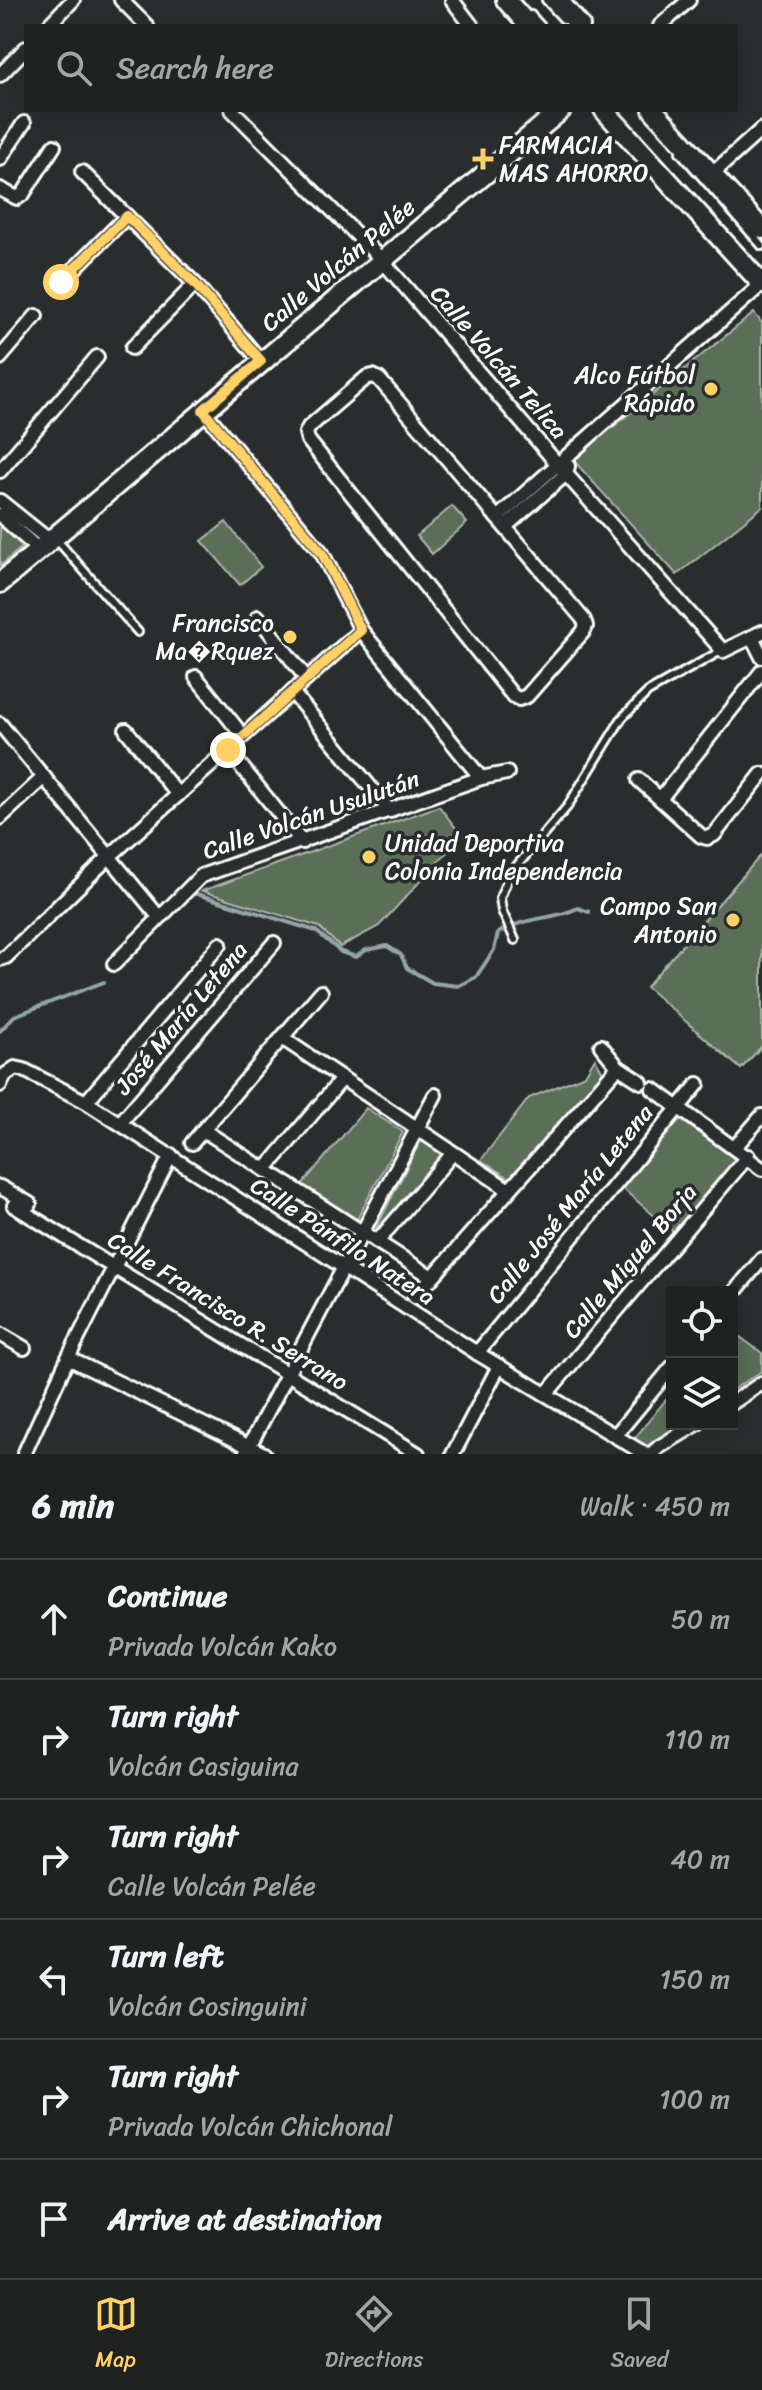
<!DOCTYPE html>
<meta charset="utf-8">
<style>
body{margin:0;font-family:Sriracha,sans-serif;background:#282a2a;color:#f1f3f6}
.controls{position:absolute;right:24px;bottom:24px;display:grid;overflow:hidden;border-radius:0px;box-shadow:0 8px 32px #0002}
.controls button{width:72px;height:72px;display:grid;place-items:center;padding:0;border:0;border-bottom:2px solid #3d3f40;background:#202222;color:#f1f3f6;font:40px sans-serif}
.stop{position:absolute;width:24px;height:24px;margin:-18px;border:6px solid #ffd166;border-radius:50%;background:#fff}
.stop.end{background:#ffd166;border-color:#fff;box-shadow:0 2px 8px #0008}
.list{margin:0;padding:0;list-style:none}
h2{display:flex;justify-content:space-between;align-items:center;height:104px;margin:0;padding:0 32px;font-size:34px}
h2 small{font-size:26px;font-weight:400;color:#a2a4a5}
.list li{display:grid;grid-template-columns:52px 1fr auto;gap:24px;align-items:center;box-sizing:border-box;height:120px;padding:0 32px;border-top:2px solid #3d3f40}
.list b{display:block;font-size:30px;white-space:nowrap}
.list p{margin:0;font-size:26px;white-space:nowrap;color:#a2a4a5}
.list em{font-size:26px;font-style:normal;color:#a2a4a5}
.icon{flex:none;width:44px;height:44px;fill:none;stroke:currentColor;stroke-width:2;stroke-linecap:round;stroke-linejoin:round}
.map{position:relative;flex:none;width:762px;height:1454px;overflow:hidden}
.search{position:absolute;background:#202222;box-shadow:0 8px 32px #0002;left:24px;right:24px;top:24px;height:88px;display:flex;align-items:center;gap:20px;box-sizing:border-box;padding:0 28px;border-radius:0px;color:#a2a4a5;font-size:30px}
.sheet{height:824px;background:#202222}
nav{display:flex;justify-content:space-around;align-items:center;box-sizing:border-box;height:112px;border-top:2px solid #3d3f40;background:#202222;font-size:22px;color:#a2a4a5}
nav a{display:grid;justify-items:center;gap:4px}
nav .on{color:#ffd166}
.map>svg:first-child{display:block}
.green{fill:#5a6e59;stroke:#acb6ac;stroke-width:2}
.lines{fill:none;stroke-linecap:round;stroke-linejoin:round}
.stream{stroke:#94a6a9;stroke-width:4}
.lane-casing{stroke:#fff;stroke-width:12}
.street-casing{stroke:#fff;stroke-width:18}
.secondary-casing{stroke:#fff;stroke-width:24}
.lane{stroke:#2a2d2e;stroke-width:6}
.street{stroke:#2a2d2e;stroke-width:12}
.secondary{stroke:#2a2d2e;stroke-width:18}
.route{stroke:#ffd166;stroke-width:10}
.poi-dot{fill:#ffd166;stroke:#2a2d2e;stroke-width:3}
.labels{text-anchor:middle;stroke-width:7;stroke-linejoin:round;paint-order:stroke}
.poi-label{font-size:24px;fill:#fff;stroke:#2a2d2e;text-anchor:end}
.street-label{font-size:24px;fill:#fff;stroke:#2a2d2e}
</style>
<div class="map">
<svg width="762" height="1454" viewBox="0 0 762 1454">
<rect width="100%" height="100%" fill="#2a2d2e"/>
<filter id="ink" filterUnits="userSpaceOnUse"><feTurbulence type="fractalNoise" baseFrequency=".0125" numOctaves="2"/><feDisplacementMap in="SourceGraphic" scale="16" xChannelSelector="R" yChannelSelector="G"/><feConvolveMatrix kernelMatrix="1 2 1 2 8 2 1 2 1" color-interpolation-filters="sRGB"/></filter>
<g filter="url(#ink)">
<g class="green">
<path d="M754 313 762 323V507L677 575 574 461 578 455Z"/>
<path d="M452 506 467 523 432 554 417 536Z"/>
<path d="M0 520 27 543 0 566Z"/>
<path d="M226 522 261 567 240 585 202 541Z"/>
<path d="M439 806 462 836 379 926 340 947 319 927 202 891Z"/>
<path d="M762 854V1046L741 1069 646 987Z"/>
<path d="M595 1058 605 1076 512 1180 481 1160 529 1098 585 1075Z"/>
<path d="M366 1108 403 1132 355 1223 300 1187Z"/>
<path d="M678 1110 746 1155 678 1236 617 1184Z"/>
<path d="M421 1140 444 1156 374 1232Z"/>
<path d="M732 1331 762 1353V1371L732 1390Z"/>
<path d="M672 1392V1424H680L645 1448 634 1439Z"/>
</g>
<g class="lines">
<g class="stream">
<path d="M190 892 316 931 341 952 356 957 366 950 387 946 401 955 407 968 433 983 458 986 476 977 494 950 498 933C528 915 551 921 578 908L589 912"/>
<path d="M0 1031 14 1016 104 982"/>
</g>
<g class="lane-casing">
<g id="lane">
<path d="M546 0 564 20"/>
<path d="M531 15 541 26"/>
<path d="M680 152 762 246"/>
<path d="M56 539 138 632"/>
<path d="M515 940 502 911 500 898 509 875 567 807 622 718 648 692 721 651"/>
</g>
</g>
<g class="street-casing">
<g id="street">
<path d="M121 0 147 26"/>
<path d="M452 0 472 26"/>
<path d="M48 26 73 0"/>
<path d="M660 26 689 0"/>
<path d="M0 75 26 48"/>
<path d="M232 110 381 259 566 474 723 651 762 632"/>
<path d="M0 159 24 123"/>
<path d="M82 172 195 284 261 361"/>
<path d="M712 174 762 129"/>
<path d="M0 189 17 198 23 194 54 146"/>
<path d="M61 282 127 216"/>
<path d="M132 348 195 284"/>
<path d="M0 358 36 316"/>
<path d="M373 376 379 379 584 620 586 626 583 632 527 696 519 699 513 696 308 440 306 433 309 427 366 378Z"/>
<path d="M203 410 322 553 361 630 481 778"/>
<path d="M0 471 97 357"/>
<path d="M0 501 50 541"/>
<path d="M0 515 39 550"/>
<path d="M497 518 762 284"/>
<path d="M505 527 566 474 568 466"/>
<path d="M258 617 307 679"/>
<path d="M752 637 762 657"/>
<path d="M196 677 243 736"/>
<path d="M292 692 390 811"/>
<path d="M0 724 159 917"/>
<path d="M126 730 178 795"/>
<path d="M228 750 302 842"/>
<path d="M639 780 701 836 707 838 714 835 762 774"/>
<path d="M660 799 762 671"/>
<path d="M0 818 44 777"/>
<path d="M0 959 6 957 110 856 361 630"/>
<path d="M114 964 201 876 481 778 507 773"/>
<path d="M282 1038 509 1190"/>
<path d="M601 1046 618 1067 641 1082"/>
<path d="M0 1085 5 1075 15 1068 24 1070 86 1102 477 1353 645 1454"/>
<path d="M653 1089 762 1169"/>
<path d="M86 1102 220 944"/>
<path d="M121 1122 274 943"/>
<path d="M203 1130 432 1277"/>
<path d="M192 1143 321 992"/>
<path d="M735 1147 762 1116"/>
<path d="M265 1170 342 1079"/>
<path d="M0 1187 30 1204"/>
<path d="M14 1206 418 1454"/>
<path d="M377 1242 453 1153"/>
<path d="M732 1295 762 1259"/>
<path d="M415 1297 618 1067"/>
<path d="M0 1334 24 1348"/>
<path d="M477 1353 698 1084"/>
<path d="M68 1358 264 1454"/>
<path d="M546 1394 748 1156"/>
<path d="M732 1403 762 1383"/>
<path d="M615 1436 672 1367"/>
<path d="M24 1454 68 1358 171 1155"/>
<path d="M245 1454 435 1095"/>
<path d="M453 1454 499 1366"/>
<path d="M651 1454 659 1447 697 1424"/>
</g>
</g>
<g class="secondary-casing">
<g id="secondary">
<path d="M506 0 529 26"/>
<path d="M558 0 580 26"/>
<path d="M604 110 762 284"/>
<path d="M653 110 762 229"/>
<path d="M0 583 561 110"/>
</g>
</g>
<use href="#lane" class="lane"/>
<use href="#street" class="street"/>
<use href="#secondary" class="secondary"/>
</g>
</g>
<g class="lines" filter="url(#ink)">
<path class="route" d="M61 282 127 216 195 284 261 361 203 410 322 553 361 630 228 750"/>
</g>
<g class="poi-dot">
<path d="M479 147h8v8h8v8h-8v8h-8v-8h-8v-8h8z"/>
<circle cx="711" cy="389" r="8"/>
<circle cx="290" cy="637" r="8"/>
<circle cx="369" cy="857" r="8"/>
<circle cx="733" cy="920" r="8"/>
</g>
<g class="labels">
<g class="poi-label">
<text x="499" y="153" text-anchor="start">FARMACIA<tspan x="499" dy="28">MAS AHORRO</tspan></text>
<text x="695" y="383">Alco Fútbol<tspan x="695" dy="28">Rápido</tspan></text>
<text x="274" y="631">Francisco<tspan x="274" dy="28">Ma�Rquez</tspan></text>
<text x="385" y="851" text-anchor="start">Unidad Deportiva<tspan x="385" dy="28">Colonia Independencia</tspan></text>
<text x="717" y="914">Campo San<tspan x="717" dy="28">Antonio</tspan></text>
</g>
<g class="street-label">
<text transform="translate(338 265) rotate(-40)" y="8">Calle Volcán Pelée</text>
<text transform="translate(499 362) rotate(49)" y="8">Calle Volcán Telica</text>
<text transform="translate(311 815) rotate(-19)" y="8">Calle Volcán Usulután</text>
<text transform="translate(181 1018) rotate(-50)" y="8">José María Letena</text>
<text transform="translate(570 1204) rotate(-51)" y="8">Calle José María Letena</text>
<text transform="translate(343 1241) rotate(33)" y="8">Calle Pánfilo Natera</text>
<text transform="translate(630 1261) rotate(-50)" y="8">Calle Miguel Borja</text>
<text transform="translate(228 1311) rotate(32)" y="8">Calle Francisco R. Serrano</text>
</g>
</g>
</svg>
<div class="controls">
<button><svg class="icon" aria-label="locate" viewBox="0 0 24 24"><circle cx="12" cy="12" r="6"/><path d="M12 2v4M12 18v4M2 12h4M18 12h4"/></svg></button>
<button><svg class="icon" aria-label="layers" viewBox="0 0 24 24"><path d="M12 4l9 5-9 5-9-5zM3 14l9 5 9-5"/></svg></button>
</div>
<div class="stop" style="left:61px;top:282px"></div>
<div class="stop end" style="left:228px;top:750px"></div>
<div class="search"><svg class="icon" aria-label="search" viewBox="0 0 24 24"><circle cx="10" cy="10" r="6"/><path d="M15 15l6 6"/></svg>Search here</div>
</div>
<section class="sheet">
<h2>6 min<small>Walk · 450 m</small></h2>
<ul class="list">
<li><svg class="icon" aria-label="ahead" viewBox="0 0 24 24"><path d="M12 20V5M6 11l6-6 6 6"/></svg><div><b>Continue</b><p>Privada Volcán Kako</p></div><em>50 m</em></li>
<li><svg class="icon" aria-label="right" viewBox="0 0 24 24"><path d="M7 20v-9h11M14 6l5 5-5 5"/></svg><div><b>Turn right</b><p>Volcán Casiguina</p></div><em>110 m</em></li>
<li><svg class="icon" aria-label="right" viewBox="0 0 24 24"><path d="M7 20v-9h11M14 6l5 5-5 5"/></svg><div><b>Turn right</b><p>Calle Volcán Pelée</p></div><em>40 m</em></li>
<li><svg class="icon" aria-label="left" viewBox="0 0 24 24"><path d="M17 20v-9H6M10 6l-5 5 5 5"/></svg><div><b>Turn left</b><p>Volcán Cosinguini</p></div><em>150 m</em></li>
<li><svg class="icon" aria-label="right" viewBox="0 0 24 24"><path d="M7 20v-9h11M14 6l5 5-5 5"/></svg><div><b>Turn right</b><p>Privada Volcán Chichonal</p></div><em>100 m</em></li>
<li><svg class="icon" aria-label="arrive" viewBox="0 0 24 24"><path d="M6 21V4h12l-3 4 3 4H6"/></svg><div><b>Arrive at destination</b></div></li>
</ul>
</section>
<nav>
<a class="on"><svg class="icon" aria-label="map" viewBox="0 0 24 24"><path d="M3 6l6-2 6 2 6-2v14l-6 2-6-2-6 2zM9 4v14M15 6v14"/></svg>Map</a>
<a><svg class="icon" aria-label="directions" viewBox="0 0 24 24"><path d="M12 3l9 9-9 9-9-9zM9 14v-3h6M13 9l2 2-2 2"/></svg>Directions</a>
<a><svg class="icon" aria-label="saved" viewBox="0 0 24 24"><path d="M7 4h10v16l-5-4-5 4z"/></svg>Saved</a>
</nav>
